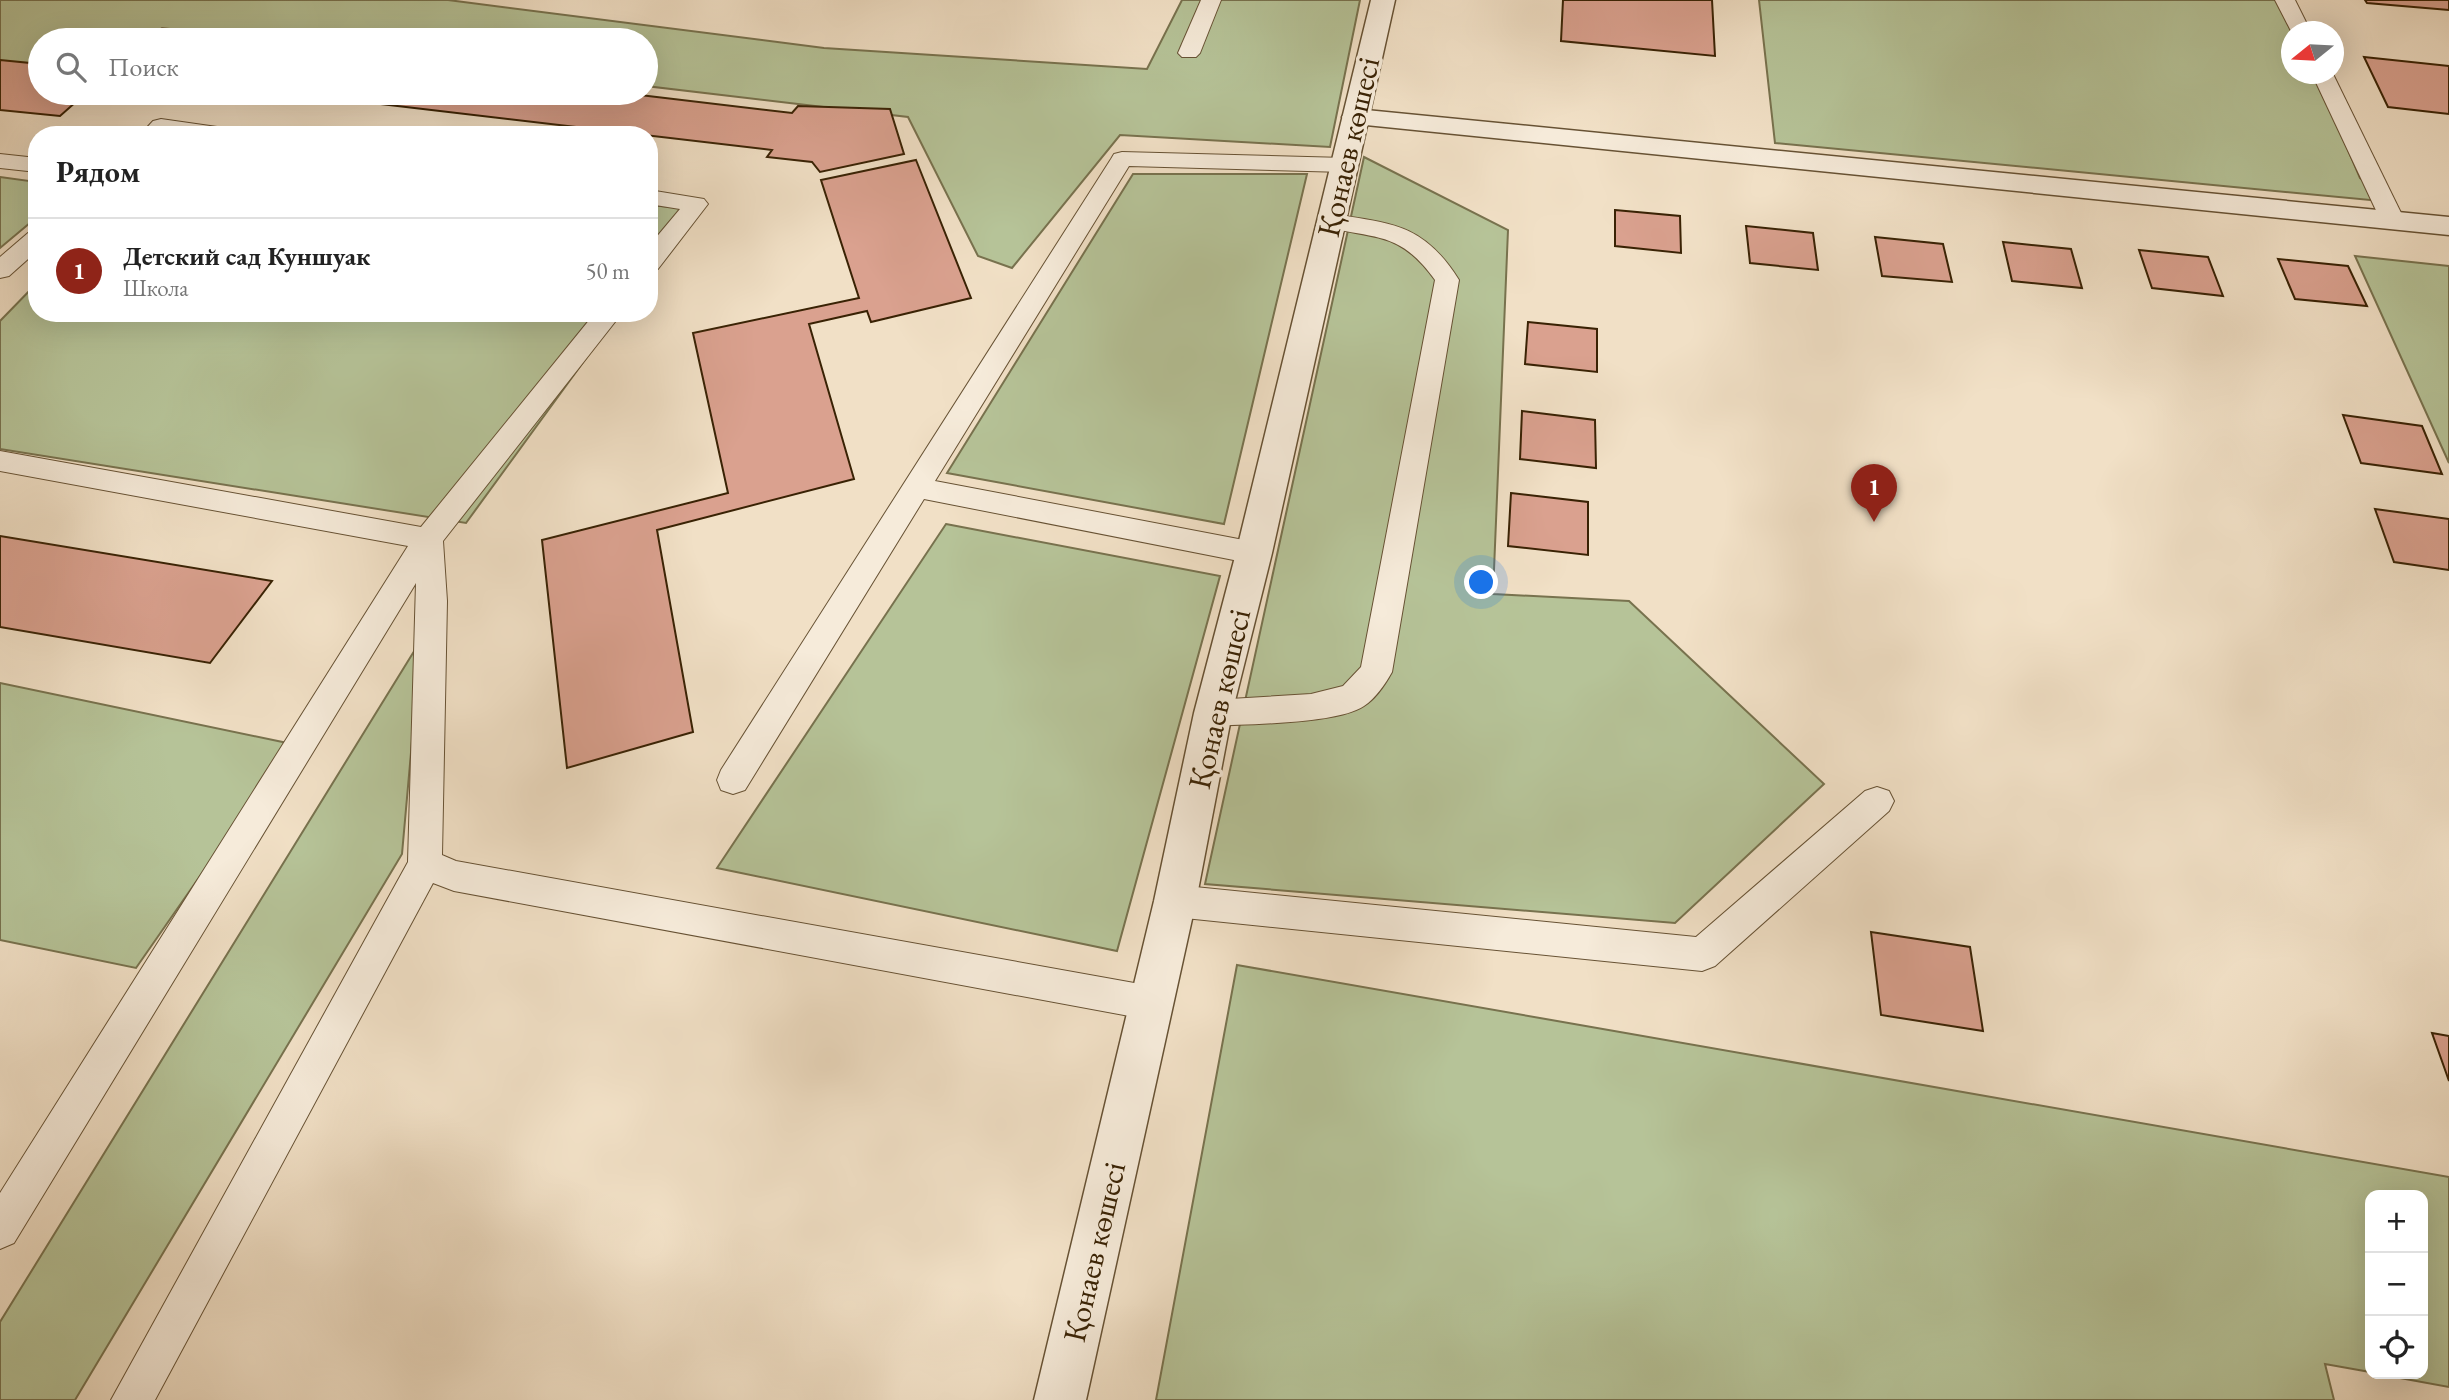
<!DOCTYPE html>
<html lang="ru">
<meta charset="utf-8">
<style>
body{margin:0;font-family:"EB Garamond",serif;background:#f2f2f2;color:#222}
.controls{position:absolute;right:21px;bottom:21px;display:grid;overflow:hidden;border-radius:14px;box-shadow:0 7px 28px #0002}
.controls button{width:63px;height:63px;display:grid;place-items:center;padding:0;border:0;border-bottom:2px solid #e0e0e0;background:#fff;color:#222;font:35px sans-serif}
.compass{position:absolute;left:2281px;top:21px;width:63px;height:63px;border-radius:50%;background:#fff;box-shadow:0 7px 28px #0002;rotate:252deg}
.you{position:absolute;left:1482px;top:583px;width:24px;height:24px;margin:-18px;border:5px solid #fff;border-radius:50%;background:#1a73e8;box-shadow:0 0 0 10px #1a73e833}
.badge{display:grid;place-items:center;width:46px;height:46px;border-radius:50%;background:#8f2418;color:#fff;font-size:23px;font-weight:700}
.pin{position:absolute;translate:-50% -58px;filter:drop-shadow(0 2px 4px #0008)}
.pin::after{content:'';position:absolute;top:37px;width:24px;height:21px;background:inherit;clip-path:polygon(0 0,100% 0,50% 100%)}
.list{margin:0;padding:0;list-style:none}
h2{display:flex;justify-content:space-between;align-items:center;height:91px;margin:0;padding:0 28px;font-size:30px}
h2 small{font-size:23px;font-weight:400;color:#767676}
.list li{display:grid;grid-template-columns:46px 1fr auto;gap:21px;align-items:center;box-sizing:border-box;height:105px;padding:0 28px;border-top:2px solid #e0e0e0}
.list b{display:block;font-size:26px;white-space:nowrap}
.list p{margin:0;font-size:23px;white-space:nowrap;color:#767676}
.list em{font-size:23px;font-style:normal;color:#767676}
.icon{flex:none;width:38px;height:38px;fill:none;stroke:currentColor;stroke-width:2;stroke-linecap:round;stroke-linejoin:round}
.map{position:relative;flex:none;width:2449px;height:1400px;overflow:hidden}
.search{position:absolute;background:#fff;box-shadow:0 7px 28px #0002;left:28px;top:28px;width:630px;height:77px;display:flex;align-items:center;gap:18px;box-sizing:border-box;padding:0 24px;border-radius:38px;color:#767676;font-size:26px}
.panel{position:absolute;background:#fff;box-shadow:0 7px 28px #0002;left:28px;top:126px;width:630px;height:196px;border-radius:28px}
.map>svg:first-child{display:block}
.green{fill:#b6c398;stroke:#78724e;stroke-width:2}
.building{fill:#daa18f;stroke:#392204;stroke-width:2}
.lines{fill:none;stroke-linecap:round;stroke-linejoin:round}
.service-casing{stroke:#675234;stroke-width:2}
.minor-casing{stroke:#675234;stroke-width:3}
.tertiary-casing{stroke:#675234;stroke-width:3}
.service{fill:#f6ebda;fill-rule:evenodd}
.minor{fill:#f6ebda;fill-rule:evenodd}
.tertiary{fill:#f6ebda;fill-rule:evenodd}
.labels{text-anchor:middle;stroke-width:7;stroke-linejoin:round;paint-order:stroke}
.street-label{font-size:32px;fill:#392204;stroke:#f6ebda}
</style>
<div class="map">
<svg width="2449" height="1400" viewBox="0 0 2449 1400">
<rect width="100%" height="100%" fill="#f1e0c6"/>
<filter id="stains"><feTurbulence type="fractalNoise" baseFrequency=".00286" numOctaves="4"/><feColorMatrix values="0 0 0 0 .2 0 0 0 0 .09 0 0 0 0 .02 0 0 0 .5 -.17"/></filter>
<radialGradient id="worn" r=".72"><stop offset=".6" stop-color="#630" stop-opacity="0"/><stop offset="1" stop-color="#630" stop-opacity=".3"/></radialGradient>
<g class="green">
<path d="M0 0H448L824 48 1147 69 1182 0H1360L1330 147 1120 135 1012 268 978 256 908 117 646 86V40H263L162 28 147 40H40V66L0 62Z"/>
<path d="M1759 0H2285L2292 32V74H2316L2360 178 2391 202 1775 143Z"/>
<path d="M1364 157 1508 230 1493 594 1629 601 1824 784 1675 923 1205 884Z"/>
<path d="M1133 174H1307L1224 524 947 473Z"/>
<path d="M0 177 37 182V217L0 248Z"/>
<path d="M649 205 695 209 649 272Z"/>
<path d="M2355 256 2449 266V463Z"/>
<path d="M37 283V313H619L466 523 0 449V321Z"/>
<path d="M946 524 1220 576 1117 951 717 868Z"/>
<path d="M421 640 402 854 75 1400H0V1322Z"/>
<path d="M0 683 292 744 136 968 0 940Z"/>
<path d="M1237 965 2449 1177V1387L2378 1374H2423V1195H2370V1372L2325 1364 2334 1400H1156Z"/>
</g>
<g class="building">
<path d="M1563 0H1712L1715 56 1561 41Z"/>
<path d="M2365 0H2449V10L2367 3Z"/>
<path d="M2364 57 2449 66V114L2388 107Z"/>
<path d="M0 60 40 64V93H86L60 116 0 110Z"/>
<path d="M287 93H623L792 113 798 106 890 109 904 154 820 172 812 162 767 157 772 150Z"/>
<path d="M916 160 971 298 871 322 867 311 809 324 854 479 657 530 693 732 567 768 542 540 728 493 693 333 859 298 821 180Z"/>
<path d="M1615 210 1680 216 1681 253 1615 246Z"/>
<path d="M1746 226 1813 233 1818 270 1750 263Z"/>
<path d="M1875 237 1943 244 1952 282 1882 276Z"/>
<path d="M2003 242 2071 249 2082 288 2012 281Z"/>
<path d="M2139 250 2208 257 2223 296 2152 288Z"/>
<path d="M2278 259 2348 266 2367 306 2295 299Z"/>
<path d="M1528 322 1597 329V372L1525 364Z"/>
<path d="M1522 411 1595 420 1596 468 1520 459Z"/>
<path d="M2343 415 2422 426 2442 474 2361 463Z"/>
<path d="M1511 493 1588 502V555L1508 546Z"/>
<path d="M2375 509 2449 519V570L2394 562Z"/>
<path d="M0 536 272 581 210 663 0 627Z"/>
<path d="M1871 932 1970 947 1983 1031 1881 1015Z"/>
<path d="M2432 1033 2449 1036V1081Z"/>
</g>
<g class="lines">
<g class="service-casing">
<g id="service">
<path d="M1201 0H1221L1200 53 1196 57H1182L1178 53Z"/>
<path d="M2275 0H2295L2311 32 2292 33Z"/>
<path d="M2312 74H2333L2405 221 2401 226 2393 228 2385 226 2381 221Z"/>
<path d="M161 119 224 128 232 130 235 135H140L153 121Z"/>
<path d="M1122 152 1345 158 1353 160 1356 165 1353 170 1345 172 1129 166 935 481 1254 542 1264 545 1269 553 1264 561 1254 564 924 499 745 790 733 794 721 790 717 780 721 770 1111 159 1114 154Z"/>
<path d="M0 154 37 158V172L0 168Z"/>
<path d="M649 190 704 199 708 204 658 269 649 271V246L680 209 649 204Z"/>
<path d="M1331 214C1392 223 1424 224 1459 280L1392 672C1386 683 1375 699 1364 706 1338 724 1247 724 1213 726L1202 722 1197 713 1202 704 1213 700 1311 694 1343 686 1361 667 1435 280C1399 230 1376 240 1323 226L1319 221 1323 216Z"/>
<path d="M37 230V251L9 276 0 278V257L28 233Z"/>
<path d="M595 313H622L443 541 447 601 442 855 456 861 1151 986 1164 991 1169 1003 1164 1015 1151 1020 454 891 433 883 155 1400H111L408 862 416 583 14 1243 0 1249V1193L408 546 0 471V451L421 527Z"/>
<path d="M1877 787 1889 791 1894 801 1889 811 1715 966 1702 971 1175 917 1163 912 1158 901 1163 890 1175 885 1696 937 1865 791Z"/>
</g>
</g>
<g class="minor-casing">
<path id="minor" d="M1356 109 2449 217V235L1346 123 1342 117 1346 111Z"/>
</g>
<g class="tertiary-casing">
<path id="tertiary" d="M1371 0H1395L1272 553 1232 713 1196 901 1086 1400H1034L1154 901 1194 713 1236 553Z"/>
</g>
<use href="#service" class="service"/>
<use href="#minor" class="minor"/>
<use href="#tertiary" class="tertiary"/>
</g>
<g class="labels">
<g class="street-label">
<text transform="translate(1348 147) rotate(-77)" y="11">Қонаев көшесі</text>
<text transform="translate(1219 699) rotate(-77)" y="11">Қонаев көшесі</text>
<text transform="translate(1094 1252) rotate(-77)" y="11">Қонаев көшесі</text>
</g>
</g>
<rect width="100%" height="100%" filter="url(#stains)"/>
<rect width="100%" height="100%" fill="url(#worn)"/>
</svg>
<div class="controls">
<button>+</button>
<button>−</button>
<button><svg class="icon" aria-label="locate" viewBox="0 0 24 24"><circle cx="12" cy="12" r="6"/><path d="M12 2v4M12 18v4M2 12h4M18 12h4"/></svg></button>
</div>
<svg class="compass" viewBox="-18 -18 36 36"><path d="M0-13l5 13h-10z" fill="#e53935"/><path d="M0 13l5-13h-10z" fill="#767676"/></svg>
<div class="you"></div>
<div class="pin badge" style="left:1874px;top:522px">1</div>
<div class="search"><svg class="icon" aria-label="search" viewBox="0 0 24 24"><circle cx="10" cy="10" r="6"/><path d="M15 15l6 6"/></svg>Поиск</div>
<section class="panel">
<h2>Рядом<small></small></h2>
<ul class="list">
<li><span class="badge">1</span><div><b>Детский сад Куншуак</b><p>Школа</p></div><em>50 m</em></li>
</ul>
</section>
</div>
